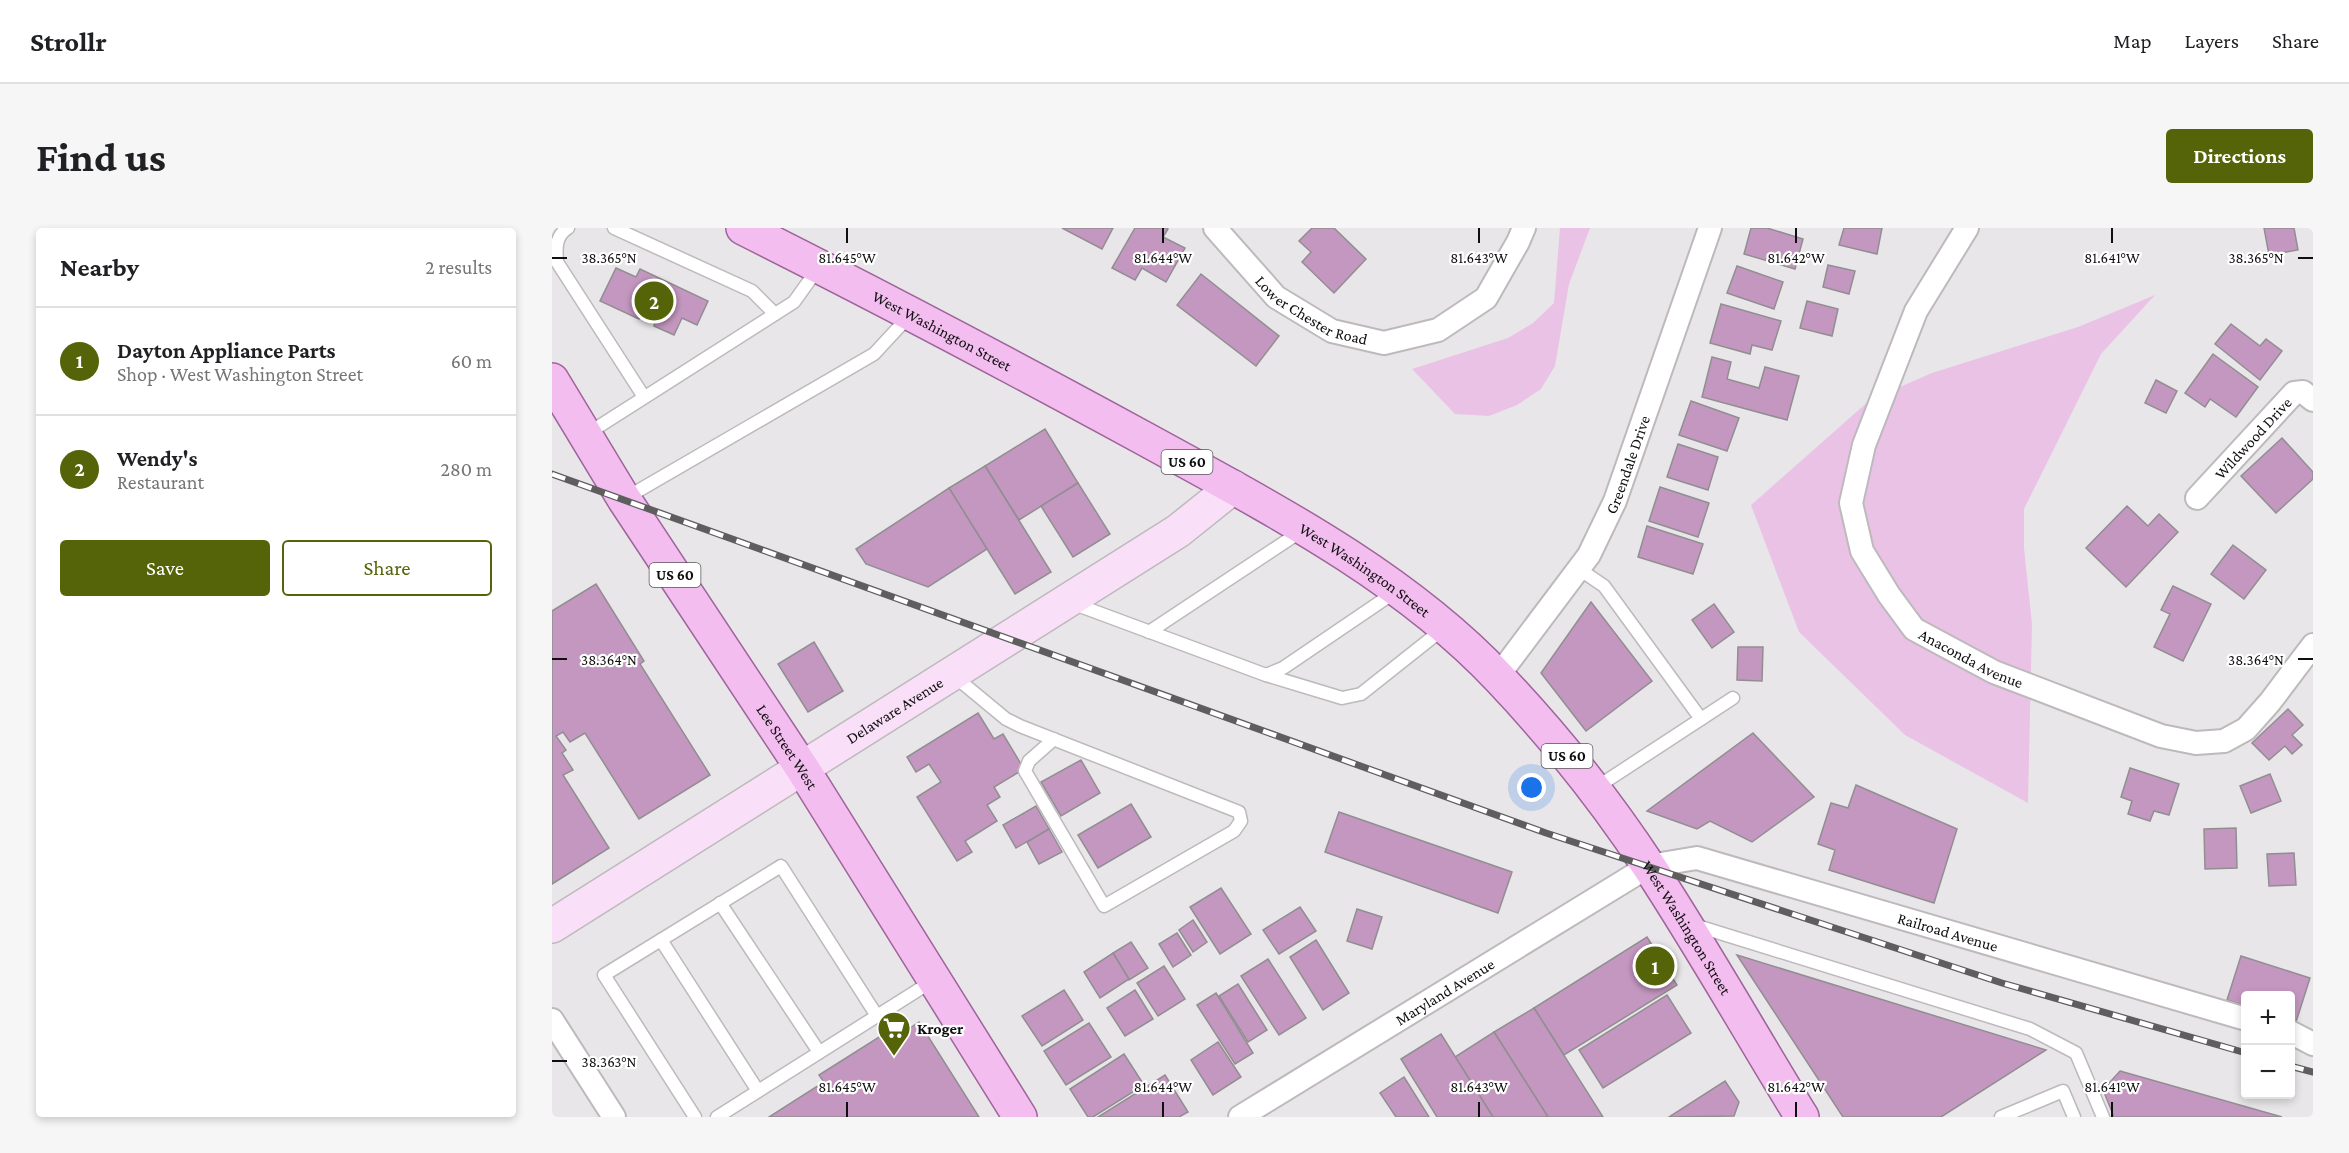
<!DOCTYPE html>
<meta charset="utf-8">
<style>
body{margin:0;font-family:"Crimson Pro",serif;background:#f6f6f6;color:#202124}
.controls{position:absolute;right:18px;bottom:18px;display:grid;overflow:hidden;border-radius:6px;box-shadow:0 3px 9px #0003}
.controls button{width:54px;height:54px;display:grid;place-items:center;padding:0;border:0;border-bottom:2px solid #e0e0e0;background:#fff;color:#202124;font:30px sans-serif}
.you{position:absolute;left:980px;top:560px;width:21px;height:21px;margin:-15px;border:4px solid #fff;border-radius:50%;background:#1a73e8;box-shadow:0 0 0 9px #1a73e833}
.badge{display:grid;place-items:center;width:39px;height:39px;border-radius:50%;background:#556408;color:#fff;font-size:20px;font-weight:700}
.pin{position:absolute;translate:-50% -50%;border:3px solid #fff;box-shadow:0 2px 6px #0006}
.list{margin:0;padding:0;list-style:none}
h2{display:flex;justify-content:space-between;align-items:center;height:78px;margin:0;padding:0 24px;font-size:26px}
h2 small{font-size:20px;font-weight:400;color:#757577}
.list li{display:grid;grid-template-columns:39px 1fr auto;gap:18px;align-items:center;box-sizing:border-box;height:108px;padding:0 24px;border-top:2px solid #e0e0e0}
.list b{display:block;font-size:22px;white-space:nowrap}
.list p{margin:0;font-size:20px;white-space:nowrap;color:#757577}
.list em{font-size:20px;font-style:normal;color:#757577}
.actions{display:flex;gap:12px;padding:18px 24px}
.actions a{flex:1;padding:14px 0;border:2px solid #556408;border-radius:6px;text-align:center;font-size:21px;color:#556408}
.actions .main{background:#556408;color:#fff}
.map{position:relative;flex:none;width:1761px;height:889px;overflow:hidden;border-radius:6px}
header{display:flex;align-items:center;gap:36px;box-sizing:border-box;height:84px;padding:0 30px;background:#fff;border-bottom:2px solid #e0e0e0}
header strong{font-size:28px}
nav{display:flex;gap:33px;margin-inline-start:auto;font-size:21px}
.intro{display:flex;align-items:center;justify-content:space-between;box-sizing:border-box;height:144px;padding:0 36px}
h1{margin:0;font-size:42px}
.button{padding:15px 27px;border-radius:6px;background:#556408;color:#fff;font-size:21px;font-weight:700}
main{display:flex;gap:36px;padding:0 36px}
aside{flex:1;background:#fff;border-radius:6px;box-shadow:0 3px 9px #0003}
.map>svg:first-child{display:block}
.green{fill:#eac2e6}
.building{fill:#c497c0;stroke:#918e91;stroke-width:1.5}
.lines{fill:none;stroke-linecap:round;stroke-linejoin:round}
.lane-casing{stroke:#bdb9bc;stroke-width:15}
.street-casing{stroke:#bdb9bc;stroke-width:26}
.secondary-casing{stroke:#bdb9bc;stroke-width:36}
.primary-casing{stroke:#9e659a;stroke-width:36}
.lane{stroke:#fff;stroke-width:12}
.street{stroke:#fff;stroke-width:22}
.secondary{stroke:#f9dff7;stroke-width:33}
.primary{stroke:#f3beef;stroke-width:33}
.rail-casing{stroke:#5f5e5f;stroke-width:7}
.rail{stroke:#fff;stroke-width:4.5;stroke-dasharray:14;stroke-linecap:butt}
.ticks{fill:none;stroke:#100f10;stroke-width:2}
.labels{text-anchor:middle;stroke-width:4.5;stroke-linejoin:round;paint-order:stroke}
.shield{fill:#fff;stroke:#585758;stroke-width:1.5}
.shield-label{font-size:15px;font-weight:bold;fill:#100f10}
.street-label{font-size:16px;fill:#100f10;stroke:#fff}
.poi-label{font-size:16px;font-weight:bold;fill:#100f10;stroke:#fff;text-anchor:start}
.ticks-label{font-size:15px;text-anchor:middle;fill:#100f10;stroke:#fff;stroke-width:4.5;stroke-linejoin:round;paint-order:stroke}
</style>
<header>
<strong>Strollr</strong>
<nav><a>Map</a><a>Layers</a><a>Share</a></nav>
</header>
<div class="intro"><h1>Find us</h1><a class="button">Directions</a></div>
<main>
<aside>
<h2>Nearby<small>2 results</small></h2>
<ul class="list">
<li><span class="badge">1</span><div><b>Dayton Appliance Parts</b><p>Shop · West Washington Street</p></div><em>60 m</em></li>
<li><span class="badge">2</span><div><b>Wendy's</b><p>Restaurant</p></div><em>280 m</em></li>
</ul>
<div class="actions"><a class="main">Save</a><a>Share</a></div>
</aside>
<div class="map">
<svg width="1761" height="889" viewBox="0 0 1761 889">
<rect width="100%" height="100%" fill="#e9e6e9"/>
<g class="green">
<path d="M1008 0H1038L1017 56 1003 138 989 161 965 177 937 188 903 186 860 141 956 110 981 95 1002 75Z"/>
<path d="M1603 67 1549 126 1472 281V320L1480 396 1476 575 1353 507 1247 404 1199 277 1318 172 1380 145 1526 99Z"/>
</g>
<g class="building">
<path d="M510 0H561L550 21Z"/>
<path d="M583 0H614L616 1 611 9 633 20 614 54 590 40 583 52 560 40Z"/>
<path d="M760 0H782L814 31 782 65 750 34 759 24 747 13Z"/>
<path d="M1199 0H1215L1251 11 1243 41 1192 26Z"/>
<path d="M1292 0H1330L1325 26 1287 17Z"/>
<path d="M1712 0H1742L1746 22 1717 27Z"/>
<path d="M1276 37 1303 43 1297 66 1271 59Z"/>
<path d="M1185 38 1231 54 1222 81 1175 65Z"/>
<path d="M64 40 84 49 88 41 156 73 145 97 130 90 122 107 102 98 103 94 89 87 87 91 48 73Z"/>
<path d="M649 46 727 108 704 138 625 77Z"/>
<path d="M1255 73 1286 81 1280 108 1248 100Z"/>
<path d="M1169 76 1229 93 1220 122 1200 117 1198 126 1158 115Z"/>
<path d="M1679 96 1708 118 1714 111 1730 123 1708 152 1663 116Z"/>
<path d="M1661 126 1706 159 1684 189 1658 171 1653 179 1633 165Z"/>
<path d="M1160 129 1179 134 1175 151 1207 160 1213 139 1247 148 1235 192 1150 169Z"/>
<path d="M1604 152 1625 163 1614 185 1593 175Z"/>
<path d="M1139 173 1187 190 1175 223 1127 207Z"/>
<path d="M493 201 526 255 467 292 433 238Z"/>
<path d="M1730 210 1761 244V251L1724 285 1689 248Z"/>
<path d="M1126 216 1166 229 1156 262 1115 249Z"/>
<path d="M433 238 499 344 463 366 397 260Z"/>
<path d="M526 255 558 306 521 329 489 278Z"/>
<path d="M1108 259 1157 275 1146 309 1097 293Z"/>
<path d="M397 260 435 321 376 359 314 336 304 321Z"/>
<path d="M1575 278 1596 298 1607 286 1626 304 1574 359 1534 320Z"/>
<path d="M1095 298 1151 316 1141 346 1086 329Z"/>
<path d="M1681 317 1714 342 1692 371 1659 346Z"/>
<path d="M44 356 92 433 88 436 158 547 87 591 33 505 18 514 11 504 4 508 14 522 10 525 21 542 11 547 57 620 0 656V383Z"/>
<path d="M1621 358 1659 376 1631 433 1602 419 1618 386 1609 382Z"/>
<path d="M1039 374 1100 453 1034 503 989 445Z"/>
<path d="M1162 376 1182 404 1160 420 1140 392Z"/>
<path d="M262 414 291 463 256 484 226 436Z"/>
<path d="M1186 419H1211L1210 453 1185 452Z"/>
<path d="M1736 481 1751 497 1740 507 1750 517 1740 526 1733 518 1717 532 1700 515Z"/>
<path d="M426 485 442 511 451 506 472 541 442 559 448 569 435 577 445 593 413 613 420 624 405 633 365 569 389 554 377 536 364 544 355 529Z"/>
<path d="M1201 505 1262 569 1200 614 1158 593 1145 601 1095 583Z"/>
<path d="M529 532 548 565 509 588 489 554Z"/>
<path d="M1578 540 1627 556 1617 587 1602 583 1598 593 1576 586 1580 573 1569 569Z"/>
<path d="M1718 546 1729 573 1699 585 1688 558Z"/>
<path d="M1304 557 1405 601 1382 675 1277 642 1283 622 1266 616 1279 575 1296 580Z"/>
<path d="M579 576 599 609 546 640 526 607Z"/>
<path d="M484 578 497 601 464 620 451 597Z"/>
<path d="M787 584 960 644 946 685 773 624Z"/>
<path d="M1684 600 1685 640 1653 641 1652 601Z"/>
<path d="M497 601 510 624 487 636 475 614Z"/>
<path d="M1742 625 1744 657 1717 658 1715 626Z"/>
<path d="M669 660 699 706 668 726 638 679Z"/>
<path d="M748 679 764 703 727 726 711 702Z"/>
<path d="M805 681 830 689 820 721 795 713Z"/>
<path d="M641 692 655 714 641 724 627 702Z"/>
<path d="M625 705 639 727 621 739 607 716Z"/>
<path d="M1095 709 1125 757 1012 827 982 780Z"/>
<path d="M764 712 797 765 771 782 738 729Z"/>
<path d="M579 714 596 740 577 752 561 725Z"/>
<path d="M561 725 577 751 548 770 532 744Z"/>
<path d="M1185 727 1494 822 1389 889H1291Z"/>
<path d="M1689 728 1758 750 1744 794 1738 792V768H1694V778L1675 772Z"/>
<path d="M716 731 754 790 727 807 689 748Z"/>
<path d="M612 738 633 771 606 788 585 755Z"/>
<path d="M686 756 715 802 696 814 667 768Z"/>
<path d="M512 762 531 792 490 818 470 788Z"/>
<path d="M583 762 601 791 573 808 555 780Z"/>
<path d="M664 765 701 825 683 836 645 777Z"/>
<path d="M1115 767 1139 805 1051 860 1027 822Z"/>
<path d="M982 780 1051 889H996L942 804Z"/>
<path d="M367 794 427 889H217L272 854 267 847 335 804 340 812Z"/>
<path d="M537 795 559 829 514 857 492 823Z"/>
<path d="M942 804 996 889H941L903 829Z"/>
<path d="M889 806 941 889H885L849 831Z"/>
<path d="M666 814 689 849 661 867 639 832Z"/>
<path d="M572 826 592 857 541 889H536L518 861Z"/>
<path d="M1568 843 1730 889H1562L1551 862Z"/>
<path d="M613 847 636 884 627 889H546Z"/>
<path d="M852 849 877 889H844L828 865Z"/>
<path d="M1173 853 1187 874 1182 888 1117 889Z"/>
</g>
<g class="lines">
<g class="lane-casing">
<g id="lane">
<path d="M16 0C3 8 4 21 5 34L92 169"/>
<path d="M62 0 200 63 223 86"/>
<path d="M35 206 242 74 267 39"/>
<path d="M72 271 322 126 359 86"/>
<path d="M1027 341 1052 358 1149 491"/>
<path d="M520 375 714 447 731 440 843 364"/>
<path d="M597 404 751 302"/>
<path d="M714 447 790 470 809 466 891 401"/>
<path d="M402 448 454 491 468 498 687 584 689 593 682 603 552 678 473 543 477 533 502 511"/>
<path d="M1042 561 1181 470"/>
<path d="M168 675 267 824"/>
<path d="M1142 697 1478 801 1524 825 1551 889"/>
<path d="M109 712 206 863"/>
<path d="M143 889 52 747 229 638 325 788"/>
<path d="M165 889 382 752"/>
<path d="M1449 889 1511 863 1522 889"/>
</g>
</g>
<g class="street-casing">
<g id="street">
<path id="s1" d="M663 0 724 69 780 103 832 115 886 102 934 70 966 14 972 0"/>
<path id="s2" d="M1415 0 1364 83 1312 217 1299 275 1310 323 1337 367 1362 401 1442 444 1609 508 1644 515 1672 513 1694 501 1718 474 1761 417"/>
<path id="s3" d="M1645 270 1742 165 1751 164 1761 172"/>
<path id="s4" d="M946 448 1037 327 1063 273 1158 0"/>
<path d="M0 792 62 889"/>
<path d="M1738 804 1761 816"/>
<path id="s5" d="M688 889 1097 638 1145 630 1694 791"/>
</g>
</g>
<g class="secondary-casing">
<g id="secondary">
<path id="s6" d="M0 698 626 303 681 259"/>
</g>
</g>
<g class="primary-casing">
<g id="primary">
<path id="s7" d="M191 0C327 68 461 139 595 212 717 279 851 348 947 450 1002 508 1054 573 1098 640 1151 721 1199 806 1250 889"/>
<path id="s8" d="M0 152 72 271 250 540 468 889"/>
</g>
</g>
<use href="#lane" class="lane"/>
<use href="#street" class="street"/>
<use href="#secondary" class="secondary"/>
<use href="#primary" class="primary"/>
<g class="rail-casing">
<g id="rail">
<path d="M0 246 994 605 1450 755 1694 825"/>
<path d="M1738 838 1761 844"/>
</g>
</g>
<use href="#rail" class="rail"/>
</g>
<path class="ticks" d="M295 0V15M611 0V15M927 0V15M1244 0V15M1560 0V15M0 30H15M1746 30H1761M0 431H15M1746 431H1761M0 833H15M295 874V889M611 874V889M927 874V889M1244 874V889M1560 874V889"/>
<defs>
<g id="supermarket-pin" transform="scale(1.725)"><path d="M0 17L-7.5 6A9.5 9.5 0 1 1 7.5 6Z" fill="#556408" stroke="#fff"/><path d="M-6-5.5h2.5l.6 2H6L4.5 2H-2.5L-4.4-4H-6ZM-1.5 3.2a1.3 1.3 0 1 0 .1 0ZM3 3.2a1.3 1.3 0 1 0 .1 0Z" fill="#fff"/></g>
</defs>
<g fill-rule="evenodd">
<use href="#supermarket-pin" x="342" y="800"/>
</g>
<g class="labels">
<g class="shield">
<rect x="609.5" y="222" width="51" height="24" rx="4.5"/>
<rect x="97.5" y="335" width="51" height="24" rx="4.5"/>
<rect x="989.5" y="516" width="51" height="24" rx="4.5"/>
</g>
<g class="shield-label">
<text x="635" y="239">US 60</text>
<text x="123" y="352">US 60</text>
<text x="1015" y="533">US 60</text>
</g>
<g class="street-label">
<text dy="6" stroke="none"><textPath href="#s1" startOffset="130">Lower Chester Road</textPath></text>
<text dy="6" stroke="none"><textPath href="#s7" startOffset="224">West Washington Street</textPath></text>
<text dy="6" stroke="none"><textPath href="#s3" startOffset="82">Wildwood Drive</textPath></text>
<text dy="6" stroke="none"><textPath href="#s4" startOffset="250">Greendale Drive</textPath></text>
<text dy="6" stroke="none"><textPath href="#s7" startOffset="710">West Washington Street</textPath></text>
<text dy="6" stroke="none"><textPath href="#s2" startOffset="508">Anaconda Avenue</textPath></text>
<text dy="6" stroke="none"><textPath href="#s6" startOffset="405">Delaware Avenue</textPath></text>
<text dy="6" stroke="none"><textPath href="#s8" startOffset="436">Lee Street West</textPath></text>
<text dy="6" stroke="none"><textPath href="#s7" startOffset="1196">West Washington Street</textPath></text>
<text dy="6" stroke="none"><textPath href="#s5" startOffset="790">Railroad Avenue</textPath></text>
<text dy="6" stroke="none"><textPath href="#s5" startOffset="240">Maryland Avenue</textPath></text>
</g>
<g class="poi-label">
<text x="365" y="806">Kroger</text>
</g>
</g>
<g class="ticks-label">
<text x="57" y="35">38.365°N</text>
<text x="1704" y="35">38.365°N</text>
<text x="295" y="35">81.645°W</text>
<text x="611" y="35">81.644°W</text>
<text x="927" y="35">81.643°W</text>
<text x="1244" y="35">81.642°W</text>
<text x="1560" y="35">81.641°W</text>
<text x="57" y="437">38.364°N</text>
<text x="1704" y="437">38.364°N</text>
<text x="57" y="839">38.363°N</text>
<text x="295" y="864">81.645°W</text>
<text x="611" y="864">81.644°W</text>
<text x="927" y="864">81.643°W</text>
<text x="1244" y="864">81.642°W</text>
<text x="1560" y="864">81.641°W</text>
</g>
</svg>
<div class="controls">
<button>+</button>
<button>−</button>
</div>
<div class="you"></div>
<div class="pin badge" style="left:1103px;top:738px">1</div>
<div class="pin badge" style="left:102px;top:73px">2</div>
</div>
</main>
